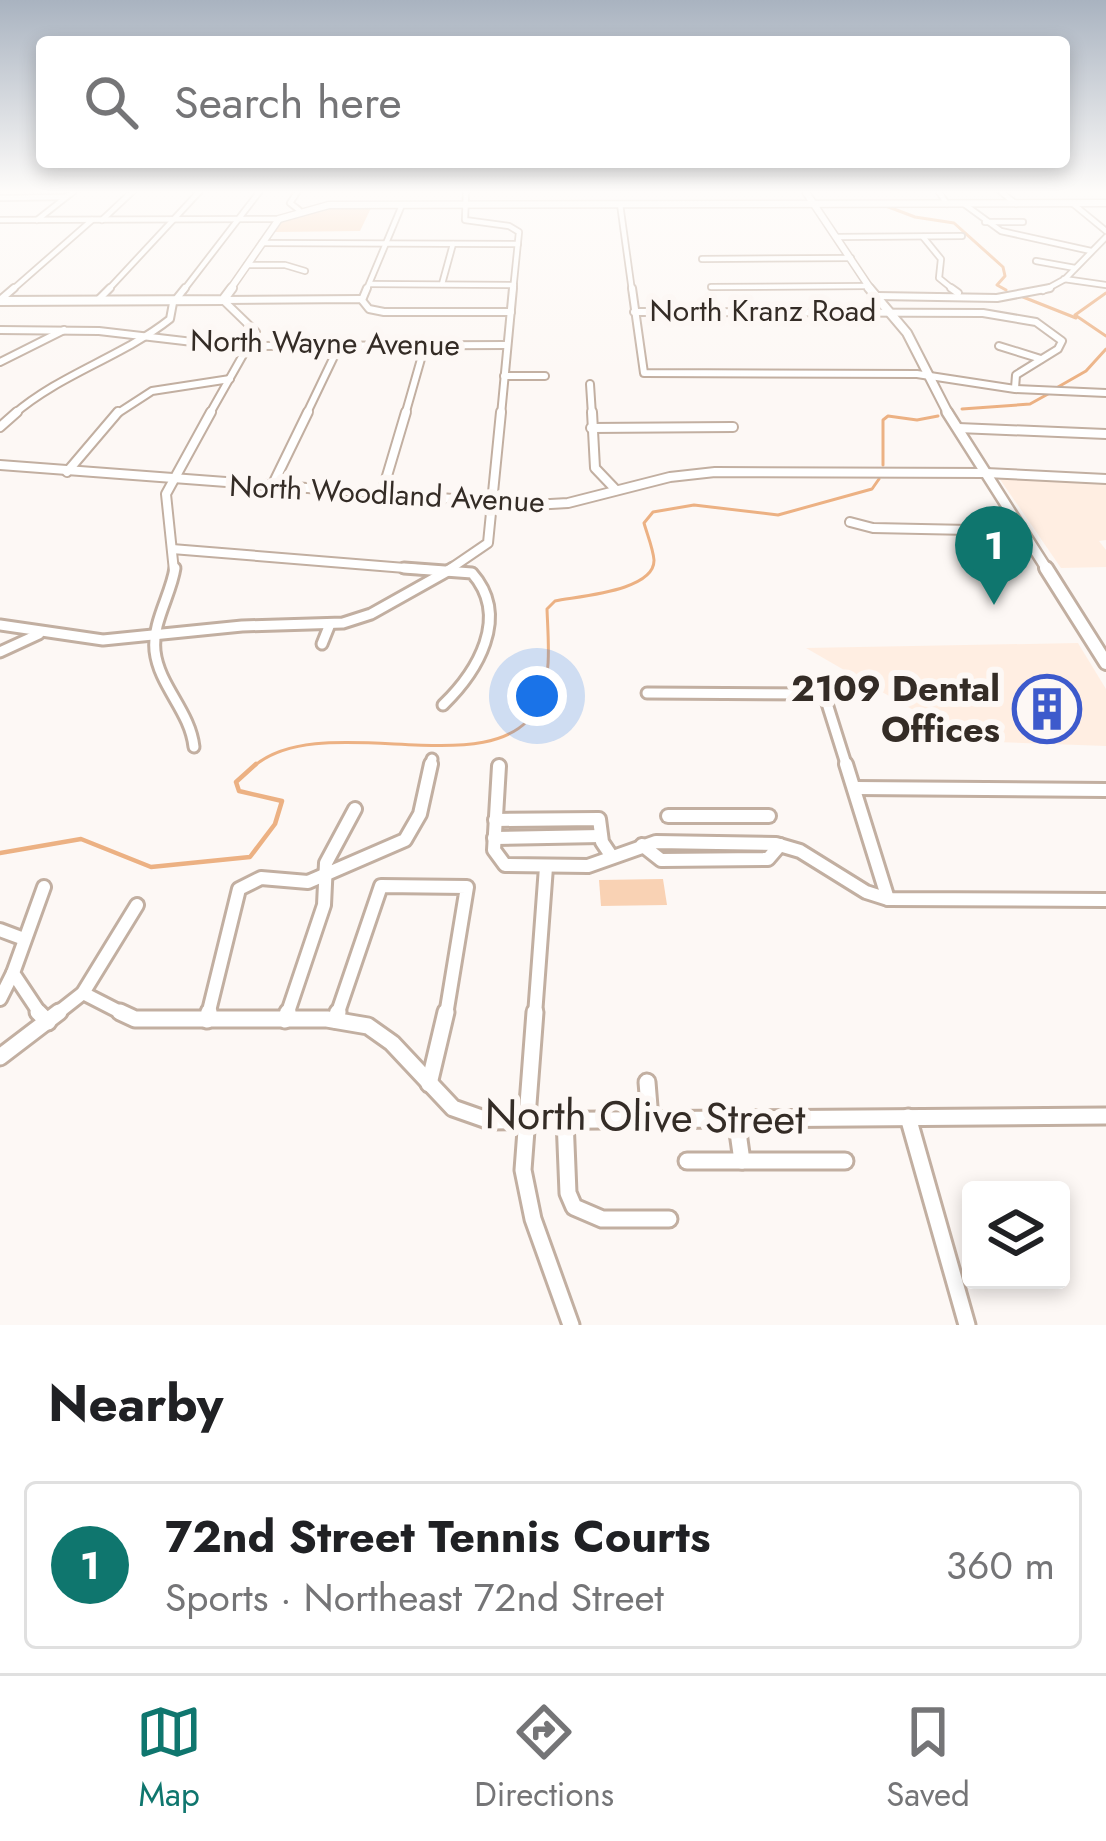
<!DOCTYPE html>
<meta charset="utf-8">
<style>
body{margin:0;font-family:Jost,sans-serif;background:#f6f6f6;color:#202124}
.controls{position:absolute;right:36px;bottom:36px;display:grid;overflow:hidden;border-radius:12px;box-shadow:0 6px 18px #0003}
.controls button{width:108px;height:108px;display:grid;place-items:center;padding:0;border:0;border-bottom:3px solid #e0e0e0;background:#fff;color:#202124;font:60px sans-serif}
.you{position:absolute;left:537px;top:696px;width:42px;height:42px;margin:-30px;border:9px solid #fff;border-radius:50%;background:#1a73e8;box-shadow:0 0 0 18px #1a73e833}
.badge{display:grid;place-items:center;width:78px;height:78px;border-radius:50%;background:#0f766e;color:#fff;font-size:39px;font-weight:700}
.pin{position:absolute;translate:-50% -99px;filter:drop-shadow(0 3px 6px #0008)}
.pin::after{content:'';position:absolute;top:63px;width:42px;height:36px;background:inherit;clip-path:polygon(0 0,100% 0,50% 100%)}
.list{margin:0;padding:0;list-style:none}
h2{display:flex;justify-content:space-between;align-items:center;height:156px;margin:0;padding:0 48px;font-size:51px}
h2 small{font-size:39px;font-weight:400;color:#757577}
.list li{display:grid;grid-template-columns:78px 1fr auto;gap:36px;align-items:center;box-sizing:border-box;height:168px;margin:0 24px 24px;padding:0 24px;border:3px solid #e0e0e0;border-radius:12px}
.list b{display:block;font-size:45px;white-space:nowrap}
.list p{margin:0;font-size:39px;white-space:nowrap;color:#757577}
.list em{font-size:39px;font-style:normal;color:#757577}
.icon{flex:none;width:66px;height:66px;fill:none;stroke:currentColor;stroke-width:2;stroke-linecap:round;stroke-linejoin:round}
.map{position:relative;flex:none;width:1106px;height:1325px;overflow:hidden}
.search{position:absolute;background:#fff;box-shadow:0 6px 18px #0003;left:36px;right:36px;top:36px;height:132px;display:flex;align-items:center;gap:30px;box-sizing:border-box;padding:0 42px;border-radius:12px;color:#757577;font-size:45px}
.sheet{height:348px;background:#fff}
nav{display:flex;justify-content:space-around;align-items:center;box-sizing:border-box;height:168px;border-top:3px solid #e0e0e0;background:#fff;font-size:33px;color:#757577}
nav a{display:grid;justify-items:center;gap:6px}
nav .on{color:#0f766e}
.map>svg:first-child{display:block}
.built{fill:#ffeee2}
.green{fill:#f9d2b4}
.lines{fill:none;stroke-linecap:round;stroke-linejoin:round}
.stream-far1{stroke:#ecb183;stroke-width:3}
.stream{stroke:#ecb183;stroke-width:4.5}
.street-far5-casing{stroke:#c2afa1;stroke-width:8}
.street-far4-casing{stroke:#c2afa1;stroke-width:10}
.street-far3-casing{stroke:#c2afa1;stroke-width:12}
.street-far2-casing{stroke:#c2afa1;stroke-width:15}
.street-far1-casing{stroke:#c2afa1;stroke-width:18}
.street-casing{stroke:#c2afa1;stroke-width:21}
.secondary-far3-casing{stroke:#c2afa1;stroke-width:9}
.secondary-far2-casing{stroke:#c2afa1;stroke-width:12}
.secondary-far1-casing{stroke:#c2afa1;stroke-width:14}
.secondary-casing{stroke:#c2afa1;stroke-width:18}
.street-far5{stroke:#fff;stroke-width:4.5}
.street-far4{stroke:#fff;stroke-width:6}
.street-far3{stroke:#fff;stroke-width:8}
.street-far2{stroke:#fff;stroke-width:9}
.street-far1{stroke:#fff;stroke-width:12}
.street{stroke:#fff;stroke-width:15}
.secondary-far3{stroke:#fff;stroke-width:6}
.secondary-far2{stroke:#fff;stroke-width:8}
.secondary-far1{stroke:#fff;stroke-width:9}
.secondary{stroke:#fff;stroke-width:12}
.labels{text-anchor:middle;stroke-width:12;stroke-linejoin:round;paint-order:stroke}
.far-street-label{font-size:30px;fill:#342c26;stroke:#fdf8f5}
.poi-label{font-size:36px;font-weight:bold;fill:#342c26;stroke:#fdf8f5;text-anchor:end}
.near-street-label{font-size:42px;fill:#342c26;stroke:#fdf8f5}
</style>
<div class="map">
<svg width="1106" height="1325" viewBox="0 0 1106 1325">
<rect width="100%" height="100%" fill="#fdf8f5"/>
<g class="built">
<path d="M997 475 1106 482V540L1099 541 1106 550V567L1061 568Z"/>
<path d="M1078 643 1106 689V746L967 741 806 648Z"/>
</g>
<g class="green">
<path d="M372 206 360 231 273 232C292 202 341 207 372 206Z"/>
<path d="M663 879 667 905 601 906 599 880Z"/>
</g>
<g class="lines">
<g class="stream-far1">
<path d="M886 206 915 217 954 223 1003 267 1005 276 997 285 1006 290"/>
<path d="M1106 293 1075 315 1106 336"/>
<path d="M1023 297 1076 318"/>
<path d="M1058 387 1086 371 1106 349"/>
<path d="M962 409 1030 404 1048 394"/>
<path d="M883 465V420L888 416 917 420 938 416"/>
<path d="M253 767C323 705 502 791 540 702 552 674 548 638 547 609L555 601C579 596 655 591 654 560 653 548 647 534 644 523L653 512 694 505 778 515 872 489 879 479"/>
</g>
<path class="stream" d="M0 853 81 839 151 867 250 857 275 824 282 801 239 791 236 782 256 764"/>
<g class="street-far5-casing">
<g id="street-far5">
<path d="M298 191 290 203 299 210"/>
<path d="M466 191 465 220 509 226 519 232 513 291"/>
<path d="M1000 191 1016 204"/>
<path d="M939 192 947 204"/>
<path d="M0 198 66 197"/>
<path d="M1072 203 1106 231"/>
<path d="M620 204 632 291"/>
<path d="M964 204 1001 231 1091 251"/>
<path d="M0 220 279 219"/>
<path d="M37 220 74 191"/>
<path d="M102 220 133 191"/>
<path d="M985 222H1023"/>
<path d="M837 237 962 236"/>
<path d="M923 237 941 259 939 278 955 291"/>
<path d="M262 243 518 244"/>
<path d="M702 259 851 258"/>
<path d="M1036 261 1075 268"/>
<path d="M247 265H285L305 271"/>
<path d="M1064 279 1106 285"/>
<path d="M370 284 514 285"/>
<path d="M442 284 453 244"/>
<path d="M711 287 868 286"/>
<path d="M11 291 92 220"/>
<path d="M107 291 200 191"/>
<path d="M183 291 260 191"/>
<path d="M366 291 402 205"/>
<path d="M1043 291 1065 279 1106 237"/>
</g>
</g>
<g class="street-far4-casing">
<g id="street-far4">
<path d="M632 288 644 373 917 374 1015 389 1106 393"/>
<path d="M951 288 958 293"/>
<path d="M878 296 997 298 1050 288"/>
<path d="M0 300 14 288"/>
<path d="M98 300 110 288"/>
<path d="M223 300 361 299 369 309 384 312H511"/>
<path d="M362 300 367 288"/>
<path d="M634 312 983 313 1036 322 1062 341 1058 349 1016 375 1015 388"/>
<path d="M0 330 99 331 227 346 507 345"/>
<path d="M999 346 1041 359"/>
<path d="M0 362 64 330"/>
<path d="M504 376H545"/>
<path d="M590 384 592 415"/>
<path d="M13 415C60 374 122 357 170 319L173 303 185 288"/>
<path d="M115 415 152 391 230 379"/>
<path d="M209 415 256 332 223 300"/>
<path d="M306 415 339 346"/>
<path d="M405 415 425 345"/>
<path d="M501 415 513 288"/>
</g>
</g>
<g class="street-far3-casing">
<g id="street-far3">
<path d="M592 412 595 468 616 490"/>
<path d="M0 427 17 412"/>
<path d="M591 428 733 427"/>
<path d="M958 428 1106 434"/>
<path d="M0 465 533 505 568 503 670 477 715 472 986 473 1106 479"/>
<path d="M67 472 118 412"/>
<path d="M271 488 308 412"/>
<path d="M381 496 406 412"/>
<path d="M850 522 873 528 1023 531"/>
<path d="M172 549 442 571"/>
<path d="M174 571 166 494 211 412"/>
<path d="M447 571 488 543 501 412"/>
</g>
</g>
<g class="street-far2-casing">
<g id="street-far2">
<path d="M175 568C171 595 152 622 155 651 159 686 190 711 194 747"/>
<path d="M404 568 472 573C511 617 477 672 443 705"/>
<path d="M0 625 103 640 242 626 343 623 371 614 453 568"/>
<path d="M322 644 330 624"/>
<path d="M0 652 39 634"/>
<path d="M647 693 824 694 847 767"/>
<path d="M430 767 432 759"/>
</g>
</g>
<g class="street-far1-casing">
<g id="street-far1">
<path d="M846 764 888 899"/>
<path d="M499 766 494 850 505 865 588 866 656 842 776 844 800 851 866 892 888 899 1106 900"/>
<path d="M855 788 1106 790"/>
<path d="M668 816H769"/>
<path d="M495 820 599 819 602 842 612 857"/>
<path d="M494 838 601 836"/>
<path d="M642 845 661 860 768 859 780 845"/>
<path d="M0 930 24 939"/>
<path d="M83 993 126 1015"/>
<path d="M0 999 13 973"/>
<path d="M41 1015 13 973 44 887"/>
<path d="M55 1015 83 993 137 905"/>
<path d="M208 1015 239 889 261 878 308 882 405 840 420 814 431 764"/>
<path d="M287 1015 324 905 326 863 355 809"/>
<path d="M337 1015 381 886 467 887 446 1015"/>
<path d="M535 1015 546 867"/>
</g>
</g>
<g class="street-casing">
<g id="street">
<path d="M38 1012 48 1022"/>
<path d="M120 1012 135 1019H327L368 1026 392 1043 453 1108 490 1121 1106 1116"/>
<path d="M535 1012 523 1170 533 1219 571 1325"/>
<path d="M207 1020 209 1012"/>
<path d="M285 1020 288 1012"/>
<path d="M335 1020 338 1012"/>
<path d="M0 1057 59 1012"/>
<path d="M647 1082 650 1119"/>
<path d="M429 1084 446 1012"/>
<path d="M908 1117 967 1325"/>
<path d="M736 1118 742 1161"/>
<path d="M565 1119 568 1193 574 1207 602 1219H669"/>
<path d="M687 1161H845"/>
</g>
</g>
<g class="secondary-far3-casing">
<g id="secondary-far3">
<path d="M805 191 872 291"/>
<path d="M229 291 279 219 329 205 1106 203"/>
</g>
</g>
<g class="secondary-far2-casing">
<g id="secondary-far2">
<path d="M869 288 907 333 949 415"/>
<path d="M0 301 223 300 232 288"/>
</g>
</g>
<g class="secondary-far1-casing">
<path id="secondary-far1" d="M947 412 1048 571"/>
</g>
<g class="secondary-casing">
<path id="secondary" d="M1046 568 1106 663"/>
</g>
<use href="#street-far5" class="street-far5"/>
<use href="#street-far4" class="street-far4"/>
<use href="#street-far3" class="street-far3"/>
<use href="#street-far2" class="street-far2"/>
<use href="#street-far1" class="street-far1"/>
<use href="#street" class="street"/>
<use href="#secondary-far3" class="secondary-far3"/>
<use href="#secondary-far2" class="secondary-far2"/>
<use href="#secondary-far1" class="secondary-far1"/>
<use href="#secondary" class="secondary"/>
</g>
<linearGradient id="sky" x2="0" y2="1"><stop stop-color="#a9b3c0"/><stop offset="0.51" stop-color="#fefcfa"/><stop offset="1" stop-color="#fefcfa" stop-opacity="0"/></linearGradient>
<rect width="1106" height="376" fill="url(#sky)"/>
<defs>
<g id="building-ring" transform="scale(3.45)"><circle r="9.5" fill="#fdf8f5" stroke="#3d5acc" stroke-width="1.5"/><path d="M-4-6H4V6H1V3H-1V6H-4ZM-2.5-4.3h1.7v1.8h-1.7ZM.8-4.3h1.7v1.8H.8ZM-2.5-1h1.7V.8h-1.7ZM.8-1h1.7V.8H.8Z" fill="#3d5acc"/></g>
</defs>
<g fill-rule="evenodd">
<use href="#building-ring" x="1047" y="709"/>
</g>
<g class="labels">
<g class="far-street-label">
<text x="763" y="321">North Kranz Road</text>
<text transform="translate(325 343) rotate(1)" y="10">North Wayne Avenue</text>
<text transform="translate(387 494) rotate(3)" y="10">North Woodland Avenue</text>
</g>
<g class="poi-label">
<text x="1000" y="701">2109 Dental<tspan x="1000" dy="41">Offices</tspan></text>
</g>
<g class="near-street-label">
<text transform="translate(645 1116) rotate(1)" y="15">North Olive Street</text>
</g>
</g>
</svg>
<div class="controls">
<button><svg class="icon" aria-label="layers" viewBox="0 0 24 24"><path d="M12 4l9 5-9 5-9-5zM3 14l9 5 9-5"/></svg></button>
</div>
<div class="you"></div>
<div class="pin badge" style="left:994px;top:605px">1</div>
<div class="search"><svg class="icon" aria-label="search" viewBox="0 0 24 24"><circle cx="10" cy="10" r="6"/><path d="M15 15l6 6"/></svg>Search here</div>
</div>
<section class="sheet">
<h2>Nearby<small></small></h2>
<ul class="list">
<li><span class="badge">1</span><div><b>72nd Street Tennis Courts</b><p>Sports · Northeast 72nd Street</p></div><em>360 m</em></li>
</ul>
</section>
<nav>
<a class="on"><svg class="icon" aria-label="map" viewBox="0 0 24 24"><path d="M3 6l6-2 6 2 6-2v14l-6 2-6-2-6 2zM9 4v14M15 6v14"/></svg>Map</a>
<a><svg class="icon" aria-label="directions" viewBox="0 0 24 24"><path d="M12 3l9 9-9 9-9-9zM9 14v-3h6M13 9l2 2-2 2"/></svg>Directions</a>
<a><svg class="icon" aria-label="saved" viewBox="0 0 24 24"><path d="M7 4h10v16l-5-4-5 4z"/></svg>Saved</a>
</nav>
